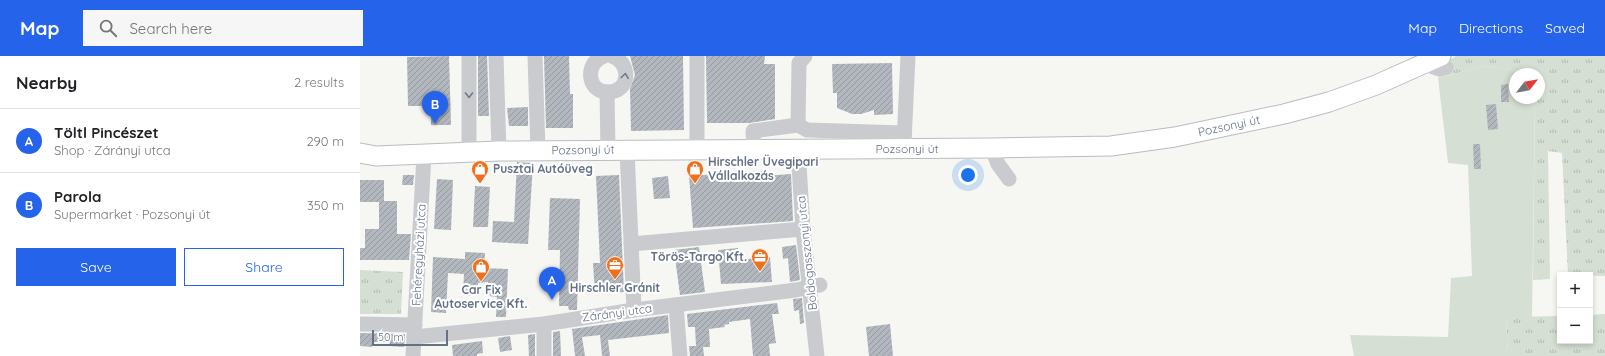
<!DOCTYPE html>
<meta charset="utf-8">
<style>
body{margin:0;font-family:Quicksand,sans-serif;background:#f6f6f6;color:#202124}
.controls{position:absolute;right:12px;bottom:12px;display:grid;overflow:hidden;border-radius:0px;box-shadow:0 2px 6px #0003}
.controls button{width:36px;height:36px;display:grid;place-items:center;padding:0;border:0;border-bottom:1px solid #e0e0e0;background:#fff;color:#202124;font:20px sans-serif}
.compass{position:absolute;left:1149px;top:12px;width:36px;height:36px;border-radius:50%;background:#fff;box-shadow:0 2px 6px #0003;rotate:59deg}
.scale{position:absolute;left:12px;bottom:10px;width:76px;box-sizing:border-box;padding-left:4px;border:2px solid #647186;border-top:0;font-size:11px;line-height:14px;white-space:nowrap;color:#647186;-webkit-text-stroke:3px #fff;paint-order:stroke}
.you{position:absolute;left:608px;top:119px;width:14px;height:14px;margin:-10px;border:3px solid #fff;border-radius:50%;background:#1a73e8;box-shadow:0 0 0 6px #1a73e833}
.badge{display:grid;place-items:center;width:26px;height:26px;border-radius:50%;background:#2563eb;color:#fff;font-size:13px;font-weight:700}
.pin{position:absolute;translate:-50% -33px;filter:drop-shadow(0 1px 2px #0008)}
.pin::after{content:'';position:absolute;top:21px;width:14px;height:12px;background:inherit;clip-path:polygon(0 0,100% 0,50% 100%)}
.list{margin:0;padding:0;list-style:none}
h2{display:flex;justify-content:space-between;align-items:center;height:52px;margin:0;padding:0 16px;font-size:17px}
h2 small{font-size:13px;font-weight:400;color:#757577}
.list li{display:grid;grid-template-columns:26px 1fr auto;gap:12px;align-items:center;box-sizing:border-box;height:64px;padding:0 16px;border-top:1px solid #e0e0e0}
.list b{display:block;font-size:15px;white-space:nowrap}
.list p{margin:0;font-size:13px;white-space:nowrap;color:#757577}
.list em{font-size:13px;font-style:normal;color:#757577}
.actions{display:flex;gap:8px;padding:12px 16px}
.actions a{flex:1;padding:9px 0;border:1px solid #2563eb;border-radius:0px;text-align:center;font-size:14px;color:#2563eb}
.actions .main{background:#2563eb;color:#fff}
.icon{flex:none;width:22px;height:22px;fill:none;stroke:currentColor;stroke-width:2;stroke-linecap:round;stroke-linejoin:round}
.map{position:relative;flex:none;width:1245px;height:300px;overflow:hidden}
header{display:flex;align-items:center;gap:24px;box-sizing:border-box;height:56px;padding:0 20px;background:#2563eb;color:#fff}
header strong{font-size:19px}
nav{display:flex;gap:22px;margin-inline-start:auto;font-size:14px}
.search{width:280px;height:36px;background:#f6f6f6;display:flex;align-items:center;gap:10px;box-sizing:border-box;padding:0 14px;border-radius:0px;color:#757577;font-size:15px}
main{display:flex}
aside{flex:1;background:#fff}
.map>svg:first-child{display:block}
.grass{fill:url(#grass-tufts)}
.garden{fill:#d6dfd4}
.building{fill:url(#building-hatch)}
.lines{fill:none;stroke-linecap:round;stroke-linejoin:round}
.major-casing{stroke:#b9bcc0;stroke-width:21}
.minor{stroke:#c9cbcf;stroke-width:15}
.major{stroke:#fff;stroke-width:19}
.oneway{stroke:#6e7a8d}
.labels{text-anchor:middle;stroke-width:4;stroke-linejoin:round;paint-order:stroke}
.street-label{font-size:12px;fill:#647186;stroke:#fff}
.poi-label{font-size:12px;font-weight:bold;fill:#647186;stroke:#fff;text-anchor:start}
</style>
<header>
<strong>Map</strong>
<div class="search"><svg class="icon" aria-label="search" viewBox="0 0 24 24"><circle cx="10" cy="10" r="6"/><path d="M15 15l6 6"/></svg>Search here</div>
<nav><a>Map</a><a>Directions</a><a>Saved</a></nav>
</header>
<main>
<aside>
<h2>Nearby<small>2 results</small></h2>
<ul class="list">
<li><span class="badge">A</span><div><b>Töltl Pincészet</b><p>Shop · Zárányi utca</p></div><em>290 m</em></li>
<li><span class="badge">B</span><div><b>Parola</b><p>Supermarket · Pozsonyi út</p></div><em>350 m</em></li>
</ul>
<div class="actions"><a class="main">Save</a><a>Share</a></div>
</aside>
<div class="map">
<svg width="1245" height="300" viewBox="0 0 1245 300">
<defs>
<pattern id="grass-tufts" width="24" height="20" patternUnits="userSpaceOnUse"><rect width="24" height="20" fill="#d6dfd4"/><path d="M3 7l-1-3M5 7V3M7 7l1-3M15 17l-1-3M17 17v-4M19 17l1-3" fill="none" stroke="#b1b9b2"/></pattern>
<pattern id="building-hatch" width="6" height="6" patternUnits="userSpaceOnUse"><rect width="6" height="6" fill="#b3b8bf"/><path d="M-1 1l2-2M0 6l6-6M5 7l2-2" fill="none" stroke="#959aa1"/></pattern>
</defs>
<rect width="100%" height="100%" fill="#f6f7f3"/>
<g class="grass">
<path d="M1096 0H1245V220L1208 219 1202 97 1188 95 1190 223 1173 224 1175 42H1179V18L1125 10 1078 22 1088 5Z"/>
<path d="M0 214 43 216 41 258H0Z"/>
<path d="M1245 258V300H1148L1146 261 1200 260V285H1230V259Z"/>
</g>
<path class="garden" d="M1125 10 1175 17 1155 18V42H1175L1172 261H1146L1148 300H994L990 279 1088 281 1091 222 1112 220 1108 109 1088 107 1078 22Z"/>
<g class="building">
<path d="M89 0 91 69H71V50H48L47 1Z"/>
<path d="M118 0H127L129 60H118Z"/>
<path d="M184 0H209L210 38H213V72H186Z"/>
<path d="M270 0H323L324 74 271 75 270 33 275 19Z"/>
<path d="M346 0H405L404 8H415V63L389 67H347Z"/>
<path d="M532 7 533 58 514 59V54L501 58H492L477 52V37H473L472 8Z"/>
<path d="M1148 28 1149 46H1141V29Z"/>
<path d="M1136 48 1138 73 1128 74 1126 49Z"/>
<path d="M168 51V70H149L147 52Z"/>
<path d="M1113 88H1120L1121 113H1114Z"/>
<path d="M157 106 173 107 168 188 132 186 133 165 154 166Z"/>
<path d="M402 115 403 120 431 118 433 165 333 172 329 120Z"/>
<path d="M43 119H54L53 129H42Z"/>
<path d="M259 119 264 236 235 238 233 207H240L236 120Z"/>
<path d="M308 120 310 142 294 143 292 122Z"/>
<path d="M77 123 93 124 91 174 74 173Z"/>
<path d="M0 124H24V145H37V178H51L49 204H0V192H5V173H19V146H0Z"/>
<path d="M115 130 130 131 128 171H113Z"/>
<path d="M190 142 220 143 217 254H209L208 250H199L200 194H188Z"/>
<path d="M436 189 440 224 430 226 428 202 423 203 422 191Z"/>
<path d="M339 191 345 236 320 239 314 194Z"/>
<path d="M378 192 379 204 410 201 412 226 361 228 358 194Z"/>
<path d="M105 196 125 197 124 212 148 213 146 261H136L137 241 130 240 128 226 118 227 119 240 103 239 104 218 88 217 86 257 71 256 73 201 105 203Z"/>
<path d="M442 242 444 267 440 268 439 254 434 255 433 243Z"/>
<path d="M417 247 419 258H412L416 287 409 288 410 300H393L390 263 369 266V268L364 269 365 271 349 273 350 291H343L344 300H330L329 290H336L335 271H328L327 258Z"/>
<path d="M308 259 309 277 248 284 250 300H242L240 279 222 281 225 300H215L212 273Z"/>
<path d="M530 268 533 300H509L506 271Z"/>
<path d="M200 275 201 300H193V276Z"/>
<path d="M0 277 45 278 44 291 29 290 30 286H12V291L0 290Z"/>
<path d="M175 278V300H169L168 279Z"/>
<path d="M150 280 152 294 140 296 138 282Z"/>
<path d="M122 285 123 297 117 298V300H93L92 289Z"/>
</g>
<g class="lines">
<g class="major-casing">
<path id="major" d="M0 97 16 100 139 95 632 92 751 90 815 81 924 58 969 46 1016 29 1081 0"/>
</g>
<g class="minor">
<path d="M109 0V95"/>
<path d="M136 0 139 95"/>
<path d="M175 0 178 95"/>
<path d="M244 0C225 6 226 36 248 36 271 36 271 6 252 0"/>
<path d="M337 0V94"/>
<path d="M1065 8 1079 13 1086 11"/>
<path d="M247 36 248 94"/>
<path d="M438 69 447 74 544 77"/>
<path d="M544 87 548 0"/>
<path d="M632 92 638 108 649 123"/>
<path d="M438 93 443 173 457 300"/>
<path d="M267 94 274 254"/>
<path d="M394 94 393 75 438 69 439 7 445 0"/>
<path d="M271 188 443 173"/>
<path d="M316 249 320 300"/>
<path d="M0 268 55 269"/>
<path d="M54 281 184 268 274 254 436 234 460 229"/>
<path d="M53 300 64 99"/>
<path d="M184 300V268"/>
</g>
<use href="#major" class="major"/>
</g>
<defs><path id="oneway-chevron" d="M-2-3.5L2.5 0L-2 3.5" fill="none" stroke-width="1.6" stroke-linecap="round" stroke-linejoin="round"/></defs>
<g class="oneway">
<use href="#oneway-chevron" transform="translate(265 20) rotate(-83)"/>
<use href="#oneway-chevron" transform="translate(109 39) rotate(90)"/>
</g>
<defs>
<g id="shop-pin" transform="scale(0.9)"><path d="M0 17L-7.5 6A9.5 9.5 0 1 1 7.5 6Z" fill="#ed701e" stroke="#fff"/><path d="M-5-2.5h2.3a2.7 3.5 0 0 1 5.4 0H5L5.5 6h-11ZM-1.5-2.5h3a1.5 2.3 0 0 0-3 0Z" fill="#fff"/></g>
<g id="office-pin" transform="scale(0.9)"><path d="M0 17L-7.5 6A9.5 9.5 0 1 1 7.5 6Z" fill="#ed701e" stroke="#fff"/><path d="M-6-3h4V-5.5h4V-3h4V5H-6ZM-1-4.5V-3h2v-1.5ZM-6 0V1H6V0Z" fill="#fff"/></g>
</defs>
<g fill-rule="evenodd">
<use href="#shop-pin" x="120" y="113"/>
<use href="#shop-pin" x="335" y="113"/>
<use href="#office-pin" x="400" y="201"/>
<use href="#office-pin" x="255" y="209"/>
<use href="#shop-pin" x="121" y="211"/>
</g>
<g class="labels">
<g class="street-label">
<text transform="translate(869 70) rotate(-12)" y="4">Pozsonyi út</text>
<text x="547" y="97">Pozsonyi út</text>
<text transform="translate(223 94) rotate(-1)" y="4">Pozsonyi út</text>
<text transform="translate(447 197) rotate(-96)" y="4">Boldogasszonyi utca</text>
<text transform="translate(59 199) rotate(-87)" y="4">Fehéregyházi utca</text>
<text transform="translate(257 257) rotate(-8)" y="4">Zárányi utca</text>
</g>
<g class="poi-label">
<text x="348" y="110">Hirschler Üvegipari<tspan x="348" dy="14">Vállalkozás</tspan></text>
<text x="133" y="117">Pusztai Autóüveg</text>
<text x="387" y="205" text-anchor="end">Törös-Targo Kft.</text>
<text x="255" y="236" text-anchor="middle">Hirschler Gránit</text>
<text x="121" y="238" text-anchor="middle">Car Fix<tspan x="121" dy="14">Autoservice Kft.</tspan></text>
</g>
</g>
</svg>
<div class="controls">
<button>+</button>
<button>−</button>
</div>
<svg class="compass" viewBox="-18 -18 36 36"><path d="M0-13l5 13h-10z" fill="#e53935"/><path d="M0 13l5-13h-10z" fill="#757577"/></svg>
<div class="scale">50 m</div>
<div class="you"></div>
<div class="pin badge" style="left:192px;top:244px">A</div>
<div class="pin badge" style="left:75px;top:68px">B</div>
</div>
</main>
